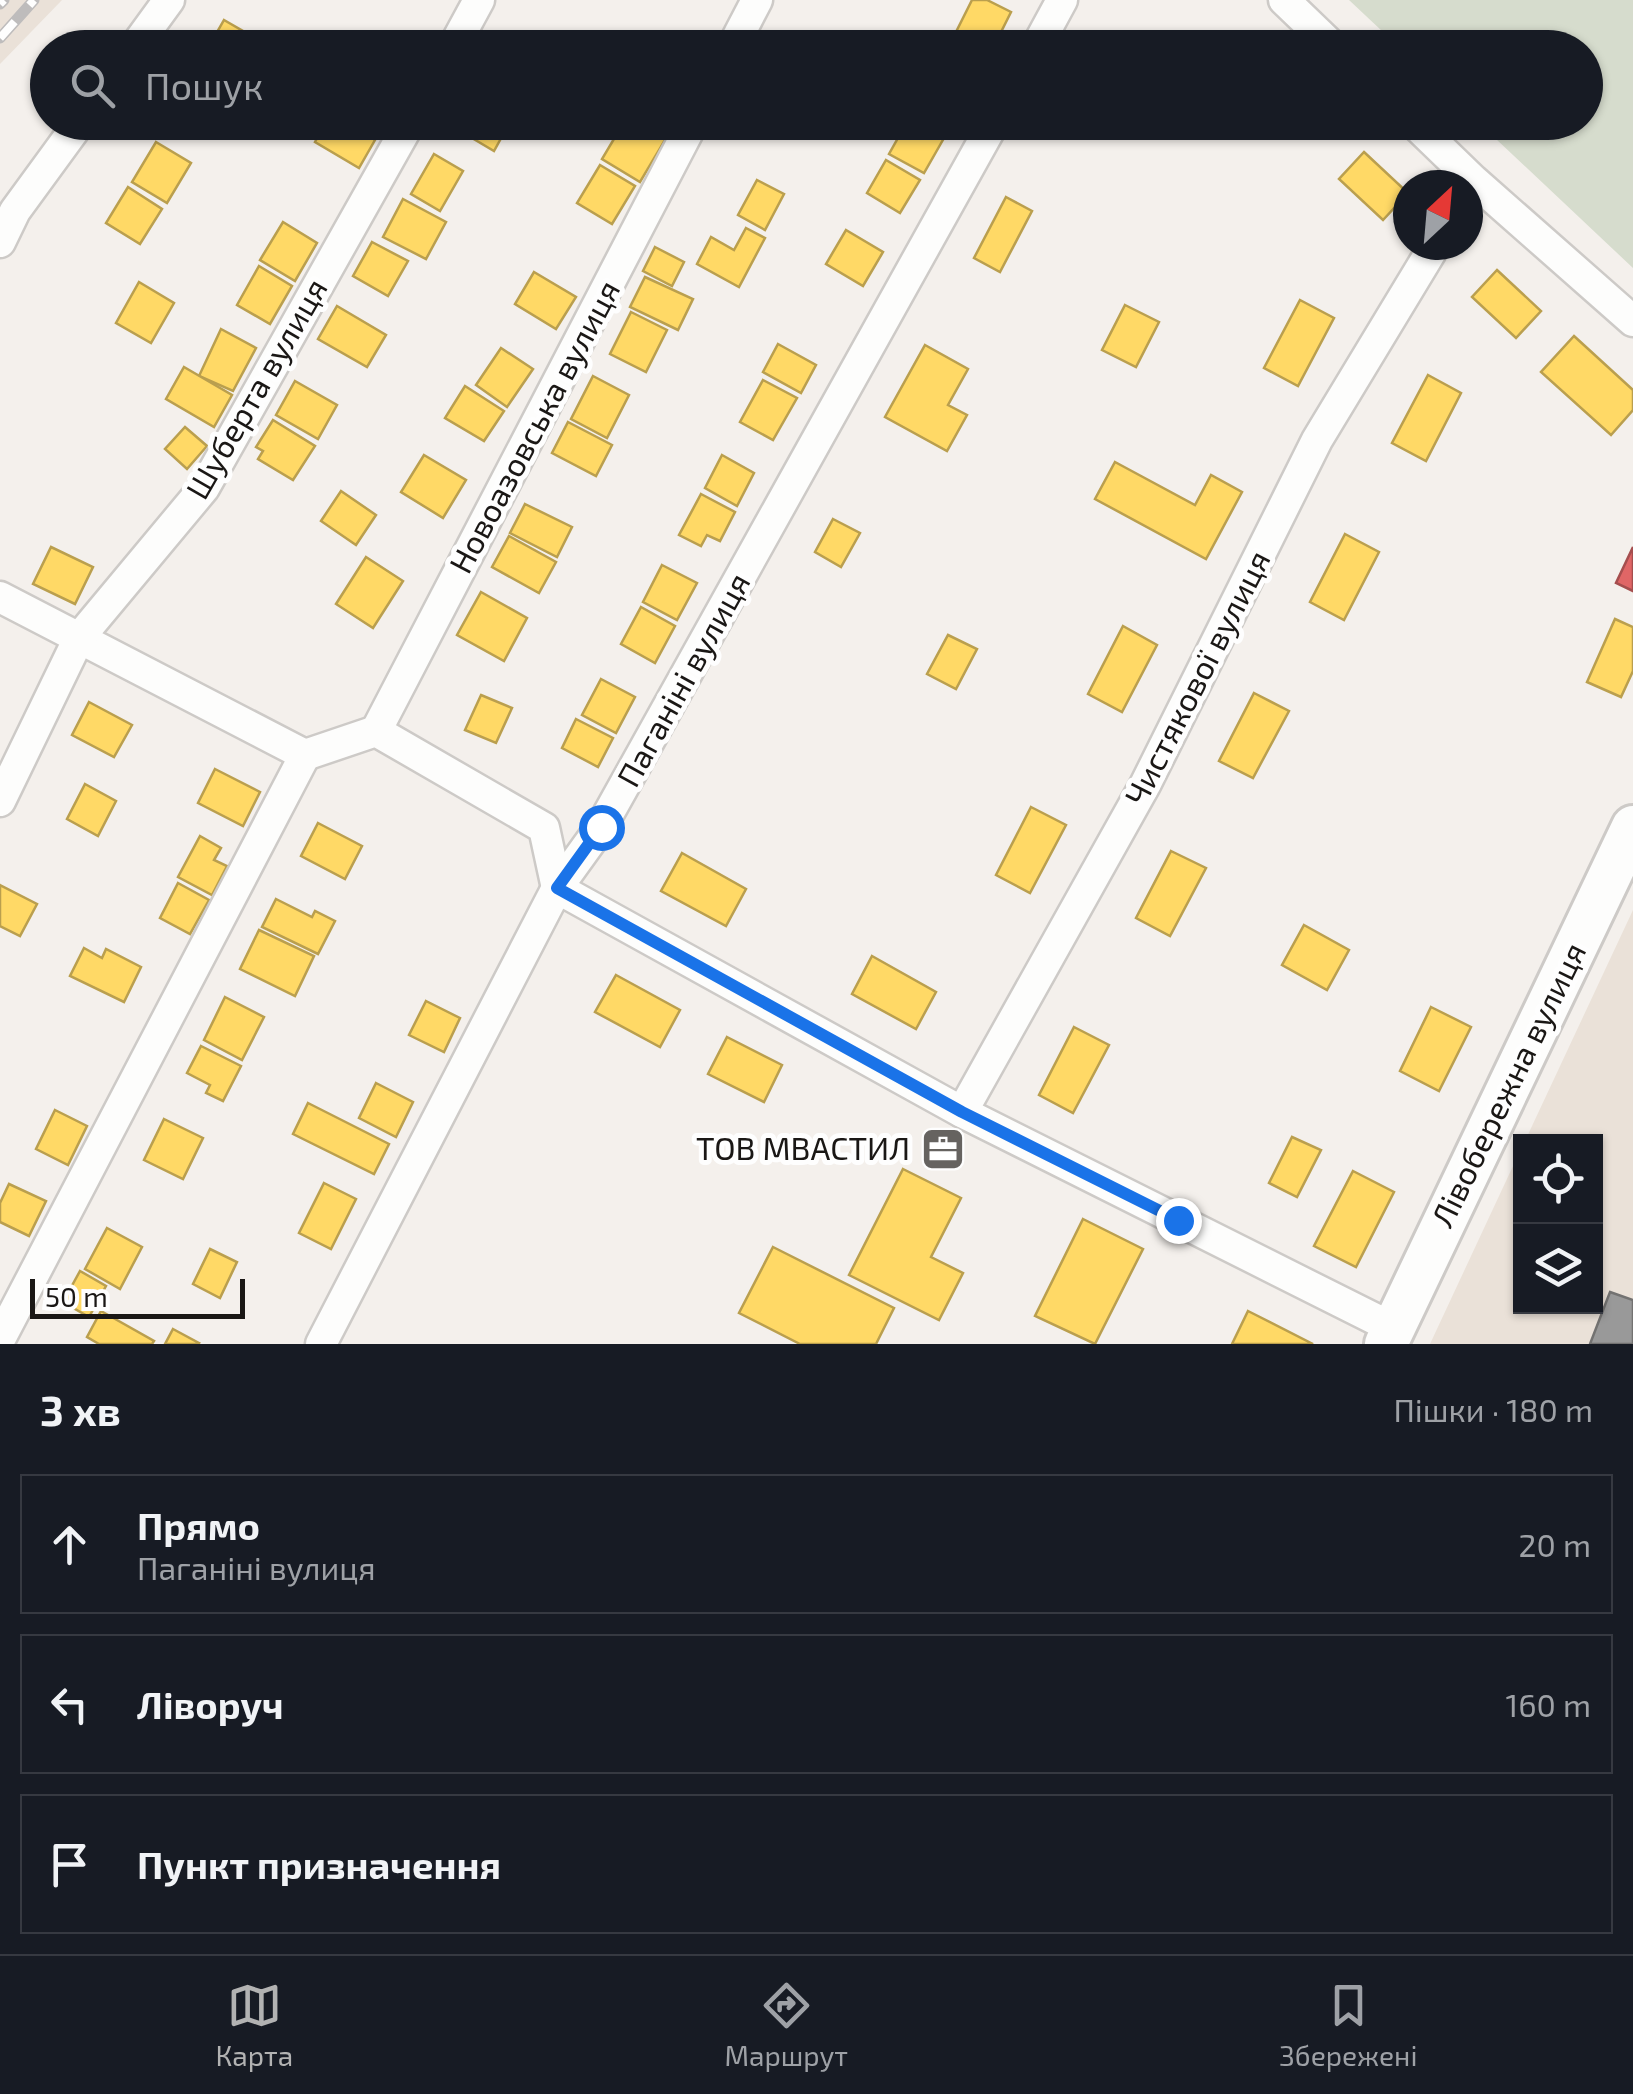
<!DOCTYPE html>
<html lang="uk">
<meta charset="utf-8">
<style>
body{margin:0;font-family:"Exo 2",sans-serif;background:#20242c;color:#f1f3f6}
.controls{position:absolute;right:30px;bottom:30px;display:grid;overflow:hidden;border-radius:0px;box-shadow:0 2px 8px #0004}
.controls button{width:90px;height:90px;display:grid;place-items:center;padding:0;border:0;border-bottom:2px solid #363941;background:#171b24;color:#f1f3f6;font:50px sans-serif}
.compass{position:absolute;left:1393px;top:170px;width:90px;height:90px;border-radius:50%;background:#171b24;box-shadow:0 2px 8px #0004;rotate:26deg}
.scale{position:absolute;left:30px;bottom:25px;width:215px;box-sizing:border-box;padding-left:10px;border:5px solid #1a1715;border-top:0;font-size:28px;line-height:35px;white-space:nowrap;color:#1a1715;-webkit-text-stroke:8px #fefefe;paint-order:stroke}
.stop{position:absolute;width:30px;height:30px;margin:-22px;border:8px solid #1a73e8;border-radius:50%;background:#fff}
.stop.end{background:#1a73e8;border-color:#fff;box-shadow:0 2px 10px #0008}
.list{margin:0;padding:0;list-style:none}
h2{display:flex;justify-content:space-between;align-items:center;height:130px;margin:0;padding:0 40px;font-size:42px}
h2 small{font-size:32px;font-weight:400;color:#9ea1a6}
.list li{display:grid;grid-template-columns:65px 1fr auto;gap:30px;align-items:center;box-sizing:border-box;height:140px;margin:0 20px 20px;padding:0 20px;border:2px solid #363941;border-radius:0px}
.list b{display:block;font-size:38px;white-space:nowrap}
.list p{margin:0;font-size:32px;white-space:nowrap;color:#9ea1a6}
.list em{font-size:32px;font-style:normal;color:#9ea1a6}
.icon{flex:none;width:55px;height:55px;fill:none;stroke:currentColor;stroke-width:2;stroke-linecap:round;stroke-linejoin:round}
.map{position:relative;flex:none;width:1633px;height:1344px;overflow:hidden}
.search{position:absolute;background:#171b24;box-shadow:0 2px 8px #0004;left:30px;right:30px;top:30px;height:110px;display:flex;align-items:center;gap:25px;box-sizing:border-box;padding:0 35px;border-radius:55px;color:#9ea1a6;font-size:38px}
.sheet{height:610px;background:#171b24}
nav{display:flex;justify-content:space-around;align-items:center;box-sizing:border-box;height:140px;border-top:2px solid #363941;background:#171b24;font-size:28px;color:#9ea1a6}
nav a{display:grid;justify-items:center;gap:5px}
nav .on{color:#b2b2b2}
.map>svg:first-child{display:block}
.built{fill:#eae1d8}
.green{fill:#d6dccd}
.homes{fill:#ffd966;stroke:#ba9f4e;stroke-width:2.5}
.shops{fill:#e06666;stroke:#a54e4e;stroke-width:2.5}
.industry{fill:#999;stroke:#737271;stroke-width:2.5}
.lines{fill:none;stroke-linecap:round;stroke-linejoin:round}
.street-casing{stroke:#cdcac7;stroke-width:35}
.secondary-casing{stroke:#cdcac7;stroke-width:48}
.street{stroke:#fdfdfc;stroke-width:30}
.secondary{stroke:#fdfdfc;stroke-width:42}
.rail-casing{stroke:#bebcbc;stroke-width:11}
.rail{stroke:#fefefe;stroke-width:8;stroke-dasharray:22;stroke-linecap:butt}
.route{stroke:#1a73e8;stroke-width:12}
.labels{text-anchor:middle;stroke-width:10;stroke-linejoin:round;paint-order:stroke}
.street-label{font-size:32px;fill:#1a1715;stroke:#fefefe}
.poi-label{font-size:32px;fill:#1a1715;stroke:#fefefe;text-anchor:end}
</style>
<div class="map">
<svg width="1633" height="1344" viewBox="0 0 1633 1344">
<rect width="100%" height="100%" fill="#f4f0ec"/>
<g class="built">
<path d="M0 0H62L0 64Z"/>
<path d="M1633 910V1344H1430L1520 1151V1306H1596V1142L1525 1141Z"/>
</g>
<path class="green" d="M1349 0H1633V268L1479 123 1586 122V48L1399 47Z"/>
<g class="homes">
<path d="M972 0H987L1011 12 993 48H973L953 38Z"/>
<path d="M224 20 262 42 259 48H208Z"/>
<path d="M326 122H345L375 140 359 168 315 142Z"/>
<path d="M451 122H510L494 151 450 125Z"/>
<path d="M624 122H648L668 135 640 182 602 159Z"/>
<path d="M907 122H934L948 131 924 173 889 154Z"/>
<path d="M156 142 191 163 167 203 132 182Z"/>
<path d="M1364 152 1408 193 1383 220 1339 179Z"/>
<path d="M434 154 463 171 440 211 411 194Z"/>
<path d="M886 160 920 180 900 213 867 193Z"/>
<path d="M600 165 635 186 612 224 577 203Z"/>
<path d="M757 180 784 194 765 230 738 215Z"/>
<path d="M128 187 162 209 140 244 106 223Z"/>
<path d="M1006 197 1032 211 1000 272 974 258Z"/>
<path d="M403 199 446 222 426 259 383 237Z"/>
<path d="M283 222 317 243 295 281 260 260Z"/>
<path d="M746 228 765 238 739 287 697 264 711 237 734 250Z"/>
<path d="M846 230 883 252 863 286 826 264Z"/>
<path d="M372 242 408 261 388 296 353 276Z"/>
<path d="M655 247 684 262 672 286 643 271Z"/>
<path d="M259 266 292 286 270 324 237 305Z"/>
<path d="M1497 270 1541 311 1516 338 1472 297Z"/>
<path d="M534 272 576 297 556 329 515 304Z"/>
<path d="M645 277 693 299 678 330 630 307Z"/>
<path d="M139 282 174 303 151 343 116 323Z"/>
<path d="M1300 300 1334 318 1298 386 1264 368Z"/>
<path d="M1125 305 1159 322 1136 367 1102 350Z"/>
<path d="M337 306 386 335 367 367 318 339Z"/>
<path d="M631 312 667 330 646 372 610 354Z"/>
<path d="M221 329 256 348 233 391 199 376Z"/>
<path d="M1574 336 1633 390V410L1611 435 1541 372Z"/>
<path d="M778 344 816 365 801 393 763 372Z"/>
<path d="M925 345 968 369 948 405 967 415 947 451 885 417Z"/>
<path d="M501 348 533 369 507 407 476 385Z"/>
<path d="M184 367 232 395 214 427 166 399Z"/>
<path d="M1428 375 1461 393 1426 461 1392 443Z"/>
<path d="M593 376 629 395 607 438 571 419Z"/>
<path d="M763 380 797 398 773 440 740 422Z"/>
<path d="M295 381 337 405 318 439 276 415Z"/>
<path d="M465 386 504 411 484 441 445 418Z"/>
<path d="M273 420 315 446 293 480 258 459 263 451 256 447Z"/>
<path d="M568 422 612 445 596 476 552 453Z"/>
<path d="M185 427 207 446 187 469 165 449Z"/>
<path d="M424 455 466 480 443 518 401 492Z"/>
<path d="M722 455 754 473 737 506 705 488Z"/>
<path d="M1115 462 1195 505 1211 475 1242 492 1206 559 1095 499Z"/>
<path d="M341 491 376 515 356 545 321 521Z"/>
<path d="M701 494 735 512 720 541 707 535 701 546 679 535Z"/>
<path d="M525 504 572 527 557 557 510 533Z"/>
<path d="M833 519 860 533 841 567 815 552Z"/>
<path d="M1345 534 1379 552 1344 620 1310 602Z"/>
<path d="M509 536 556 562 539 593 492 567Z"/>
<path d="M51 547 93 567 75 604 33 584Z"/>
<path d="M366 557 403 581 373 628 336 604Z"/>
<path d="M662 565 697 583 677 620 643 602Z"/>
<path d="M481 592 527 618 504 661 457 635Z"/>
<path d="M641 607 675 626 655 663 621 644Z"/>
<path d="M1615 619 1633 627V671L1621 697 1587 682Z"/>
<path d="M1123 626 1157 645 1122 712 1088 694Z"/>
<path d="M948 635 977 649 956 689 927 674Z"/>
<path d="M601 679 635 697 616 733 582 715Z"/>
<path d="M1254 693 1289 711 1253 778 1219 761Z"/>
<path d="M481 695 512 708 496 743 465 730Z"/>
<path d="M89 702 132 725 114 757 72 735Z"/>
<path d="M576 719 613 738 598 767 562 748Z"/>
<path d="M215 769 260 792 243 826 198 803Z"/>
<path d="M85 784 116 801 98 836 67 819Z"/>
<path d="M1031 807 1066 825 1030 893 996 875Z"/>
<path d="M318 823 362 846 345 879 301 856Z"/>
<path d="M200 836 221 848 214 860 227 866 212 895 178 877Z"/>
<path d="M1171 851 1206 868 1170 936 1136 918Z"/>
<path d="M682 853 746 889 726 926 661 891Z"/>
<path d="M178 883 209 900 190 934 160 918Z"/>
<path d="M0 885 37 904 20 936 0 926Z"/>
<path d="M276 899 312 917 315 911 335 921 318 954 262 927Z"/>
<path d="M1304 925 1349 950 1327 990 1282 965Z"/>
<path d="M259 930 314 956 295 996 240 969Z"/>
<path d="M84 948 102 958 106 949 141 967 124 1002 70 976Z"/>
<path d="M872 956 936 992 916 1029 852 994Z"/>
<path d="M616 975 680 1010 660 1047 595 1012Z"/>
<path d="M225 997 264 1017 242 1060 204 1040Z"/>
<path d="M426 1001 460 1018 444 1052 409 1035Z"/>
<path d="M1431 1007 1471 1027 1439 1091 1400 1071Z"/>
<path d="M1074 1027 1109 1045 1073 1113 1039 1095Z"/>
<path d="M727 1037 782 1065 764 1102 708 1074Z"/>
<path d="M201 1046 241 1066 223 1101 206 1093 210 1085 187 1073Z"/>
<path d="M376 1083 413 1102 396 1137 359 1118Z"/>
<path d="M308 1103 389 1144 374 1174 293 1134Z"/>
<path d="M55 1110 87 1126 68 1165 36 1149Z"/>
<path d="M164 1119 203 1138 183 1179 144 1160Z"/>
<path d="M1292 1137 1321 1150 1297 1197 1269 1183Z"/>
<path d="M903 1169 961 1198 931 1257 963 1273 939 1320 849 1275Z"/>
<path d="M1353 1171 1394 1192 1356 1267 1314 1246Z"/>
<path d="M324 1183 356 1199 331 1249 299 1233Z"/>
<path d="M9 1184 46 1201 29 1236 0 1222V1203Z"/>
<path d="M1083 1219 1143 1249 1095 1344 1035 1316Z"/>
<path d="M107 1228 142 1247 120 1289 85 1269Z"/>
<path d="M773 1247 894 1308 876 1344H800L739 1313Z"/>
<path d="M210 1249 237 1262 220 1298 193 1284Z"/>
<path d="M80 1271 106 1286 89 1317 63 1302Z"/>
<path d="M101 1311 154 1341 152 1344H99L87 1337Z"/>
<path d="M1248 1311 1313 1344H1232Z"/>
<path d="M173 1329 199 1343 198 1344H165Z"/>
</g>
<path class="shops" d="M1633 547V591L1616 583Z"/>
<path class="industry" d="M1610 1292 1633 1300V1344H1590Z"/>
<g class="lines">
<g class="street-casing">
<g id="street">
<path d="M1284 0 1334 48"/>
<path d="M134 48 169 0"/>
<path d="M453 48 479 0"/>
<path d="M732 48 757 0"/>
<path d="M1036 48 1062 0"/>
<path d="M1413 122 1473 180 1633 321"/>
<path d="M0 242 15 211 80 122"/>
<path d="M0 597 305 755 376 731 544 828 557 888 962 1112 1393 1328"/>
<path d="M376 731 693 122"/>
<path d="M0 801 79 638 204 488 410 122"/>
<path d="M962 1112 1145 785 1317 440 1435 245"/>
<path d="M0 1339 305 755"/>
<path d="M321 1344 557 888 601 827 994 122"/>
</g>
</g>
<g class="secondary-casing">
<path id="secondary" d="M1386 1344 1633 827"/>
</g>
<use href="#street" class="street"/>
<use href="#secondary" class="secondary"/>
<g class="rail-casing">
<g id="rail">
<path d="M0 4 4 0"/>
<path d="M0 38 34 0"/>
</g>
</g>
<use href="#rail" class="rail"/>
</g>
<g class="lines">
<path class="route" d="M601 827 557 888 962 1112 1178 1220"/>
</g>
<defs>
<g id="office-square" transform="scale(2.25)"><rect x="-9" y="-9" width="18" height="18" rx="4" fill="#666360" stroke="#fefefe"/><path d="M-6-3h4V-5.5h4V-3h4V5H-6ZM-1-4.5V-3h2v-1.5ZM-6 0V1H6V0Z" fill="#fff"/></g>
</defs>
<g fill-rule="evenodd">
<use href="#office-square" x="943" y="1149"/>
</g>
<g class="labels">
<g class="street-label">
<text transform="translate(257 389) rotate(-60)" y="11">Шуберта вулиця</text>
<text transform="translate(535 427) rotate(-62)" y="11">Новоазовська вулиця</text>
<text transform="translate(1198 678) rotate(-63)" y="11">Чистякової вулиця</text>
<text transform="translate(684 680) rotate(-61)" y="11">Паганіні вулиця</text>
<text transform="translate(1509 1085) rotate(-64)" y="11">Лівобережна вулиця</text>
</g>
<g class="poi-label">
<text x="910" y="1160">ТОВ МВАСТИЛ</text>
</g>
</g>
</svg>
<div class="controls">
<button><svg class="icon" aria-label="locate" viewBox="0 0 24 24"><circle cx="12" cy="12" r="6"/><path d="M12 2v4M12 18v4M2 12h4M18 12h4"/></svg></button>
<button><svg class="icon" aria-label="layers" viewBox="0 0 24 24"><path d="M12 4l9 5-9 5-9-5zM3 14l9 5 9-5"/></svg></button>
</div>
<svg class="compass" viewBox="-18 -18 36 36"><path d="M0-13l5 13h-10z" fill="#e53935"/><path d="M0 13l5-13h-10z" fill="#9ea1a6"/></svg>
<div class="scale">50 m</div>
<div class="stop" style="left:601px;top:827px"></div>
<div class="stop end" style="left:1178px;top:1220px"></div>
<div class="search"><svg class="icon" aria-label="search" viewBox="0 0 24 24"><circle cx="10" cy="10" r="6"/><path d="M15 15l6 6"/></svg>Пошук</div>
</div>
<section class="sheet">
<h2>3 хв<small>Пішки · 180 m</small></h2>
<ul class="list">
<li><svg class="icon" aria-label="ahead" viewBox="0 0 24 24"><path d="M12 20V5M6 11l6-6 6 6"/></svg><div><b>Прямо</b><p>Паганіні вулиця</p></div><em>20 m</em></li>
<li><svg class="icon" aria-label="left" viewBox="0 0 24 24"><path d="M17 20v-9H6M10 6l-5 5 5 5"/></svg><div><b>Ліворуч</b></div><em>160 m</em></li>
<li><svg class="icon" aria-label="arrive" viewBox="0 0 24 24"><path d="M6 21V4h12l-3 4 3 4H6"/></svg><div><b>Пункт призначення</b></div></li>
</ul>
</section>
<nav>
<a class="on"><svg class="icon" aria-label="map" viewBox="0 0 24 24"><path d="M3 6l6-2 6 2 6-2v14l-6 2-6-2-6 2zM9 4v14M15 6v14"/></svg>Карта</a>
<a><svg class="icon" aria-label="directions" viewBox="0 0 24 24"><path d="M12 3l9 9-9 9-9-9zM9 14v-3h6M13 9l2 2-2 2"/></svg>Маршрут</a>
<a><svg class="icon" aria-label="saved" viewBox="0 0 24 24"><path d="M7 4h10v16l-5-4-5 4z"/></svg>Збережені</a>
</nav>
